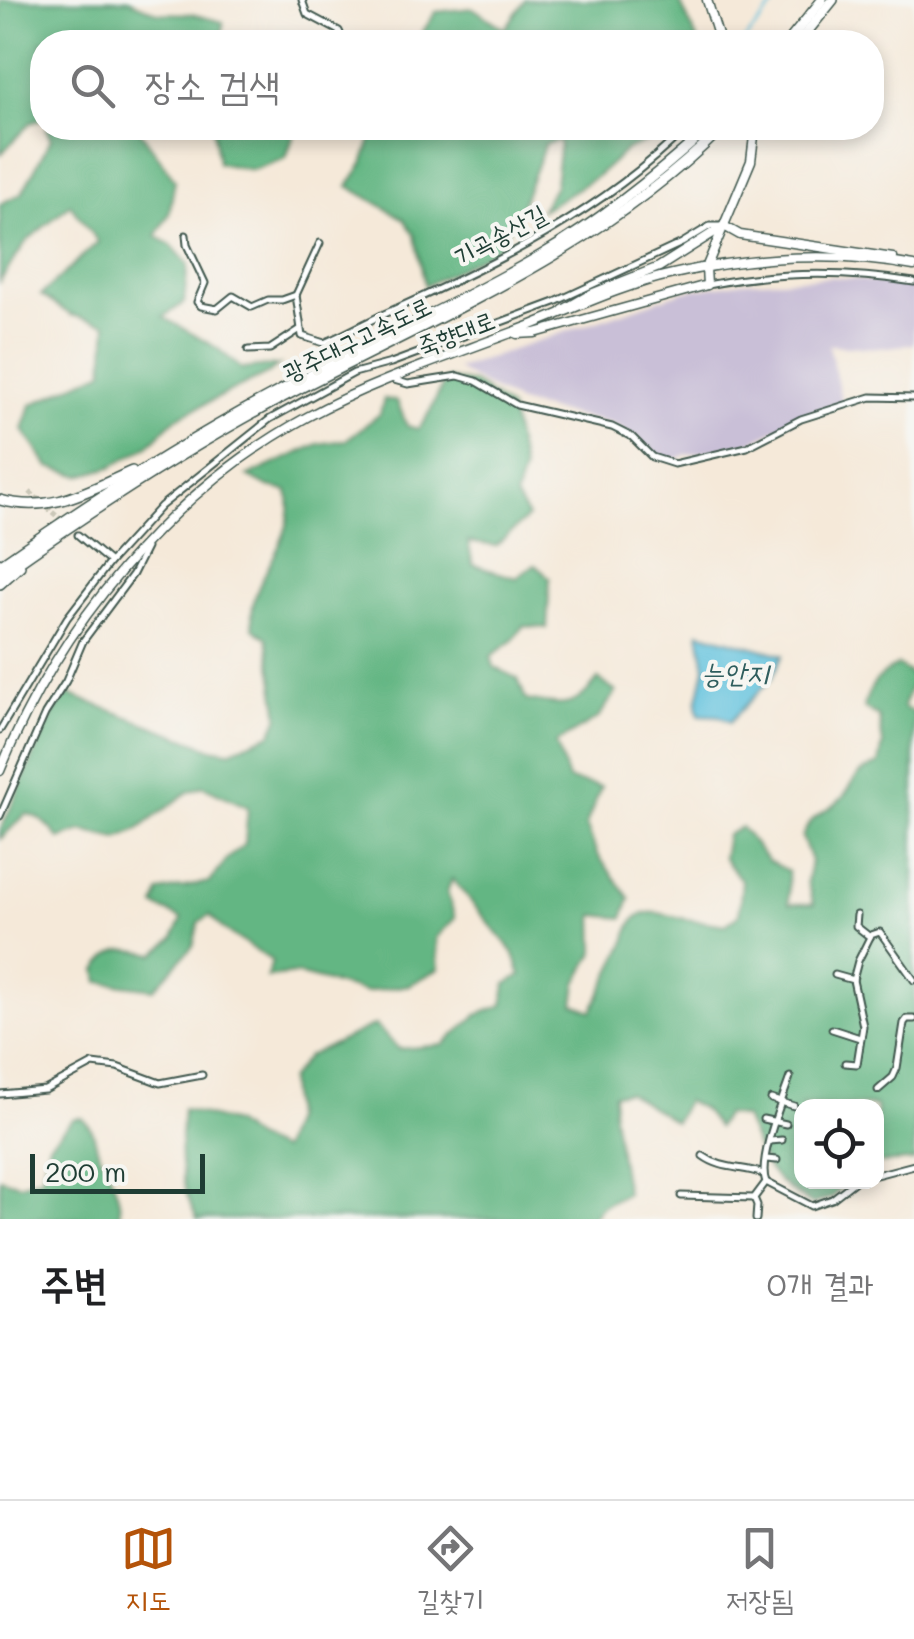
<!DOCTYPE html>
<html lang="ko">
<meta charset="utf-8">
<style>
body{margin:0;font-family:Mali,"Poor Story",sans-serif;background:#f6f6f6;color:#202124}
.controls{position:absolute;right:30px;bottom:30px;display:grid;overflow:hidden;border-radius:20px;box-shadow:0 5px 15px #0003}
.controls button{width:90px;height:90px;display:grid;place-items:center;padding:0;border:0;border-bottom:2px solid #e0e0e0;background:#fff;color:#202124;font:50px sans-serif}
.scale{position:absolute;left:30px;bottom:25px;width:175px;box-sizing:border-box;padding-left:10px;border:5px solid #1f3d34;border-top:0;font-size:28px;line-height:35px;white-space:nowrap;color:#1f3d34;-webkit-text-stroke:8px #f6f6f2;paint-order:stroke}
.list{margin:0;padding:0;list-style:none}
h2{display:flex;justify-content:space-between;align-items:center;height:130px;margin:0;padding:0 40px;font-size:42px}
h2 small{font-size:32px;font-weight:400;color:#757577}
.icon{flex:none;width:55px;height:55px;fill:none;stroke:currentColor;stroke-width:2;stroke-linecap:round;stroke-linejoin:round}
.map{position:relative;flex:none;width:914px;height:1219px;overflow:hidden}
.search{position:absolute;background:#fff;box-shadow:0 5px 15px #0003;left:30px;right:30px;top:30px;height:110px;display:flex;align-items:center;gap:25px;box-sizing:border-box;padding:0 35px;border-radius:40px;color:#757577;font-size:38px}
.sheet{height:280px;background:#fff}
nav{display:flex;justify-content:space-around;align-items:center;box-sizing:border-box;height:140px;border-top:2px solid #e0e0e0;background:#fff;font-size:28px;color:#757577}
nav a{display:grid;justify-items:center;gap:5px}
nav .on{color:#b45309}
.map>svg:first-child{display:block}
.industrial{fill:#c9bfd7}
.forest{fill:#64b683;stroke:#427a5c;stroke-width:2.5}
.water{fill:#5fc1dd;stroke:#3f7f88;stroke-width:2.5}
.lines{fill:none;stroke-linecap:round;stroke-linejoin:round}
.stream{stroke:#5fc1dd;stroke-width:2.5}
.street-tunnel{stroke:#cac7b8;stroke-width:5;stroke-dasharray:5 2.5;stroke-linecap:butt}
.street-casing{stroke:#3f574d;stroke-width:9}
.secondary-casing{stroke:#3f574d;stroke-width:11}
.primary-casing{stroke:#3f574d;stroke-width:11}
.highway-casing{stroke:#3f574d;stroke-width:12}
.street{stroke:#fff;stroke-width:5}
.secondary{stroke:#fff;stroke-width:8}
.primary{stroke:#fff;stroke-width:8}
.highway{stroke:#fff;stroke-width:9}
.labels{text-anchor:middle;stroke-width:8;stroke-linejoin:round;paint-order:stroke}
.street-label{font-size:25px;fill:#1f3d34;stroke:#f6f6f2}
.water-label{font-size:28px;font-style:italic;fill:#2f5e5e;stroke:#f6f6f2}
</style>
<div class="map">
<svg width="914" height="1219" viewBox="0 0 914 1219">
<rect width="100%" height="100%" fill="#f6f6f2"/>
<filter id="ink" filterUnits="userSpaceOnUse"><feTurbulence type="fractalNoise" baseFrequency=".01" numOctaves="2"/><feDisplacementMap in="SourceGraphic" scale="20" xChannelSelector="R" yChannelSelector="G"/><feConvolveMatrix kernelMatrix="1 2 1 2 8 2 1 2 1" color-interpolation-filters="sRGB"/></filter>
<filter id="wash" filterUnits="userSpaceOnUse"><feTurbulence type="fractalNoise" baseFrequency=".0048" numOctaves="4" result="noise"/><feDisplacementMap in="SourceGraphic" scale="40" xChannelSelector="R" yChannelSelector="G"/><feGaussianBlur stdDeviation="2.25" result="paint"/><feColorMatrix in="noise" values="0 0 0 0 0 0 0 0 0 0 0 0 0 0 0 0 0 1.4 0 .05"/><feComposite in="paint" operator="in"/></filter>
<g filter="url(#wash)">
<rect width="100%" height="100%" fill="#f5e9d9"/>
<path class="industrial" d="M834 277 914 286V344L879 348 829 345 842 403 802 415 748 444 685 455 673 461 653 455 633 436 613 424 518 403 456 369 685 291 743 282Z"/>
<g class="forest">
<path d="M0 0H128L159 13 191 14 223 22 222 42H102L82 38 78 42H42V119L30 123 1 154Z"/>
<path d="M525 0H679L698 42H416L436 12 473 8 505 29Z"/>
<path d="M46 128H138L175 180 169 214 156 236 171 245 188 264 184 303 163 317 217 348 242 369 279 365 269 373 176 418 148 446 111 467 81 476 49 467 23 430 31 405 104 371 107 324 71 315 41 295 98 242 70 204 26 242 0 281V204L22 193 51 139Z"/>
<path d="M213 128H296L286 158 252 170 218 163Z"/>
<path d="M375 128H651L655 138 626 150 596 177 540 211 555 185 560 140 545 144 518 214 498 247 425 286 415 236 404 219 348 186 363 164Z"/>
<path d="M447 379 474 383 510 409 523 471 515 497 528 517 496 546 468 542 473 565 516 578 535 565 550 578 547 628 523 626 512 641 491 656 494 667 518 679 526 700C565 706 573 711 598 679L616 692 598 718 556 743 568 780 601 787 586 825 597 854 630 899 623 918 594 915 595 951 577 983 574 1004 592 1011 627 939C633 901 660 914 685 919 699 921 712 923 726 925L739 914 742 881 723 858 727 835 741 827 768 861 788 871 789 904H814L807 882 811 861 802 837C812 814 819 817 837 803 858 785 845 777 879 764L883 744 879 717 864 708C868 687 879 674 898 665L914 677 903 707 914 713V1161L877 1163 876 1106H802V1182H844L833 1197 812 1204C765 1178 765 1164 744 1118L725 1114 717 1127 701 1108 686 1101 675 1122 627 1092 614 1094 613 1115 626 1193 600 1207 591 1219H197C178 1183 179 1149 183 1109L233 1123 256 1140 281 1150 292 1120 289 1080 308 1056 375 1025 399 1049 443 1045 477 1015 503 1005 506 984 521 975 513 952 452 879 447 892 455 918 436 938 439 969 409 985 366 992 297 974 267 977 272 961 223 929 210 915 199 922 193 946 154 989 99 982 97 970C115 943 126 949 155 954L174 938 182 919 155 906 159 892 210 882 228 858 245 844 248 807 203 786 188 792 136 831 118 839 82 831 59 839C51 827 40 816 26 814L0 839V831L53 714 68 694 210 748 229 751 271 734 279 716 267 638 253 628C244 579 299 546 288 491L268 487 248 476 318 444 346 440 380 414 384 399 397 401 407 426 418 429C432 415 435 395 447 379Z"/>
<path d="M82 1118C98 1133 92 1138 100 1155 110 1176 123 1194 119 1219H3L0 1217V1178L19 1184 42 1177 49 1144 73 1119Z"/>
</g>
<path class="water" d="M699 632 783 655 771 679 730 722 719 716 699 715 697 704 705 668Z"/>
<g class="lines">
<path class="stream" d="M743 42 779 0"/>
</g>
</g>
<g filter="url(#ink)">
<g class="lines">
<path class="street-tunnel" d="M30 492 78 535"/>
<g class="street-casing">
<g id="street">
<path d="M302 0 307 14 339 31 344 42"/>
<path d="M186 235 187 245 205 283 197 302 201 306 217 309 233 296 252 307 268 300H282L296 295 302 336 324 343C345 334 365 323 386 313 494 265 602 212 686 128"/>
<path d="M707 285C774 272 846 271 914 282"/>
<path d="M296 295 320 243"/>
<path d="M248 350 270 349 299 330"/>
<path d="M394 380 408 384 458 376 476 381 517 405 612 427 632 437 652 457 674 464 747 447 801 419 871 397 914 398"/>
<path d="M78 535 110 562"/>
<path d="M0 730 67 618 110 562 161 506 270 419 354 373 391 363 555 302 682 243 710 226H723"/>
<path d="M0 816 45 714 66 681 83 641 133 574 146 548"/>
<path d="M857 915 856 926 870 937"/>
<path d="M835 975 853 980"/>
<path d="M832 1029 860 1038"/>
<path d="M845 1063 857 1064 863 1026 853 980 858 961 871 935 880 932 914 980"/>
<path d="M878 1090 893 1077 897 1068 904 1023 907 1019H914"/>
<path d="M0 1094 45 1090 93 1064 117 1067 160 1083 202 1075"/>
<path d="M771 1099 794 1106"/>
<path d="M763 1119 786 1124"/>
<path d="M770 1141 782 1140"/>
<path d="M703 1156C722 1170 743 1166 763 1174"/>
<path d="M766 1159 777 1160"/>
<path d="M876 1175 914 1165"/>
<path d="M766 1182 812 1206 832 1199 854 1182"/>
<path d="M681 1196 754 1198 766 1182C757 1160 782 1101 790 1077"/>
<path d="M754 1198 757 1205 756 1219"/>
</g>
</g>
<g class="secondary-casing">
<g id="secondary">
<path d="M707 0 720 42"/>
<path d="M707 285 706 268 751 161 755 128"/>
</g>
</g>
<g class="primary-casing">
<g id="primary">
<path d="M563 310 591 294 659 267 724 226 740 235 893 258"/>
<path d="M517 334 535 333 707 285"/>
<path d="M0 771C59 626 168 493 307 417 375 380 451 356 524 328 573 309 622 285 673 274 750 256 837 251 914 266"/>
</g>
</g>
<g class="highway-casing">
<g id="highway">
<path d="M788 42 822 0"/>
<path d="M799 42 833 0"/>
<path d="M0 500C51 514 87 491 132 471"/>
<path d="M0 565C87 504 177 446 270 396 359 348 452 307 540 256 601 220 657 175 709 128"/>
<path d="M0 575C103 502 211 432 324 376 466 304 607 242 722 128"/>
<path d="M0 584 20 566"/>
</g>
</g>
<use href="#street" class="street"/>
<use href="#secondary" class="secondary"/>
<use href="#primary" class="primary"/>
<use href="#highway" class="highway"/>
</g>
</g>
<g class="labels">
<g class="street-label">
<text transform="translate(500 235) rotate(-28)" y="9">기곡송산길</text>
<text transform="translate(456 333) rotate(-21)" y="9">죽향대로</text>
<text transform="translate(357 339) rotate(-26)" y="9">광주대구고속도로</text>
</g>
<g class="water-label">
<text x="735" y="683">능안지</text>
</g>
</g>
</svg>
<div class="controls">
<button><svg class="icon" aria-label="locate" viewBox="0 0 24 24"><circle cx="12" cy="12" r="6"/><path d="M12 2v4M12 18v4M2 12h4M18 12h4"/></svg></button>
</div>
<div class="scale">200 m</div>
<div class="search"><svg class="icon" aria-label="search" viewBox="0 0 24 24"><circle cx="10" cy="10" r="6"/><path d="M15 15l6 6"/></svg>장소 검색</div>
</div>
<section class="sheet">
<h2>주변<small>0개 결과</small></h2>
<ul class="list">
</ul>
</section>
<nav>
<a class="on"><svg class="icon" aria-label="map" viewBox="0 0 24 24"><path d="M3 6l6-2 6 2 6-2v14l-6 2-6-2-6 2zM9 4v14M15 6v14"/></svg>지도</a>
<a><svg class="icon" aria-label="directions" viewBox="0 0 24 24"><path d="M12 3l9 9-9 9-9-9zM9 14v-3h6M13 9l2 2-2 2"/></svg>길찾기</a>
<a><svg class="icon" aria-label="saved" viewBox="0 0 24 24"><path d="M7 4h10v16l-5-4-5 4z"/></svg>저장됨</a>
</nav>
